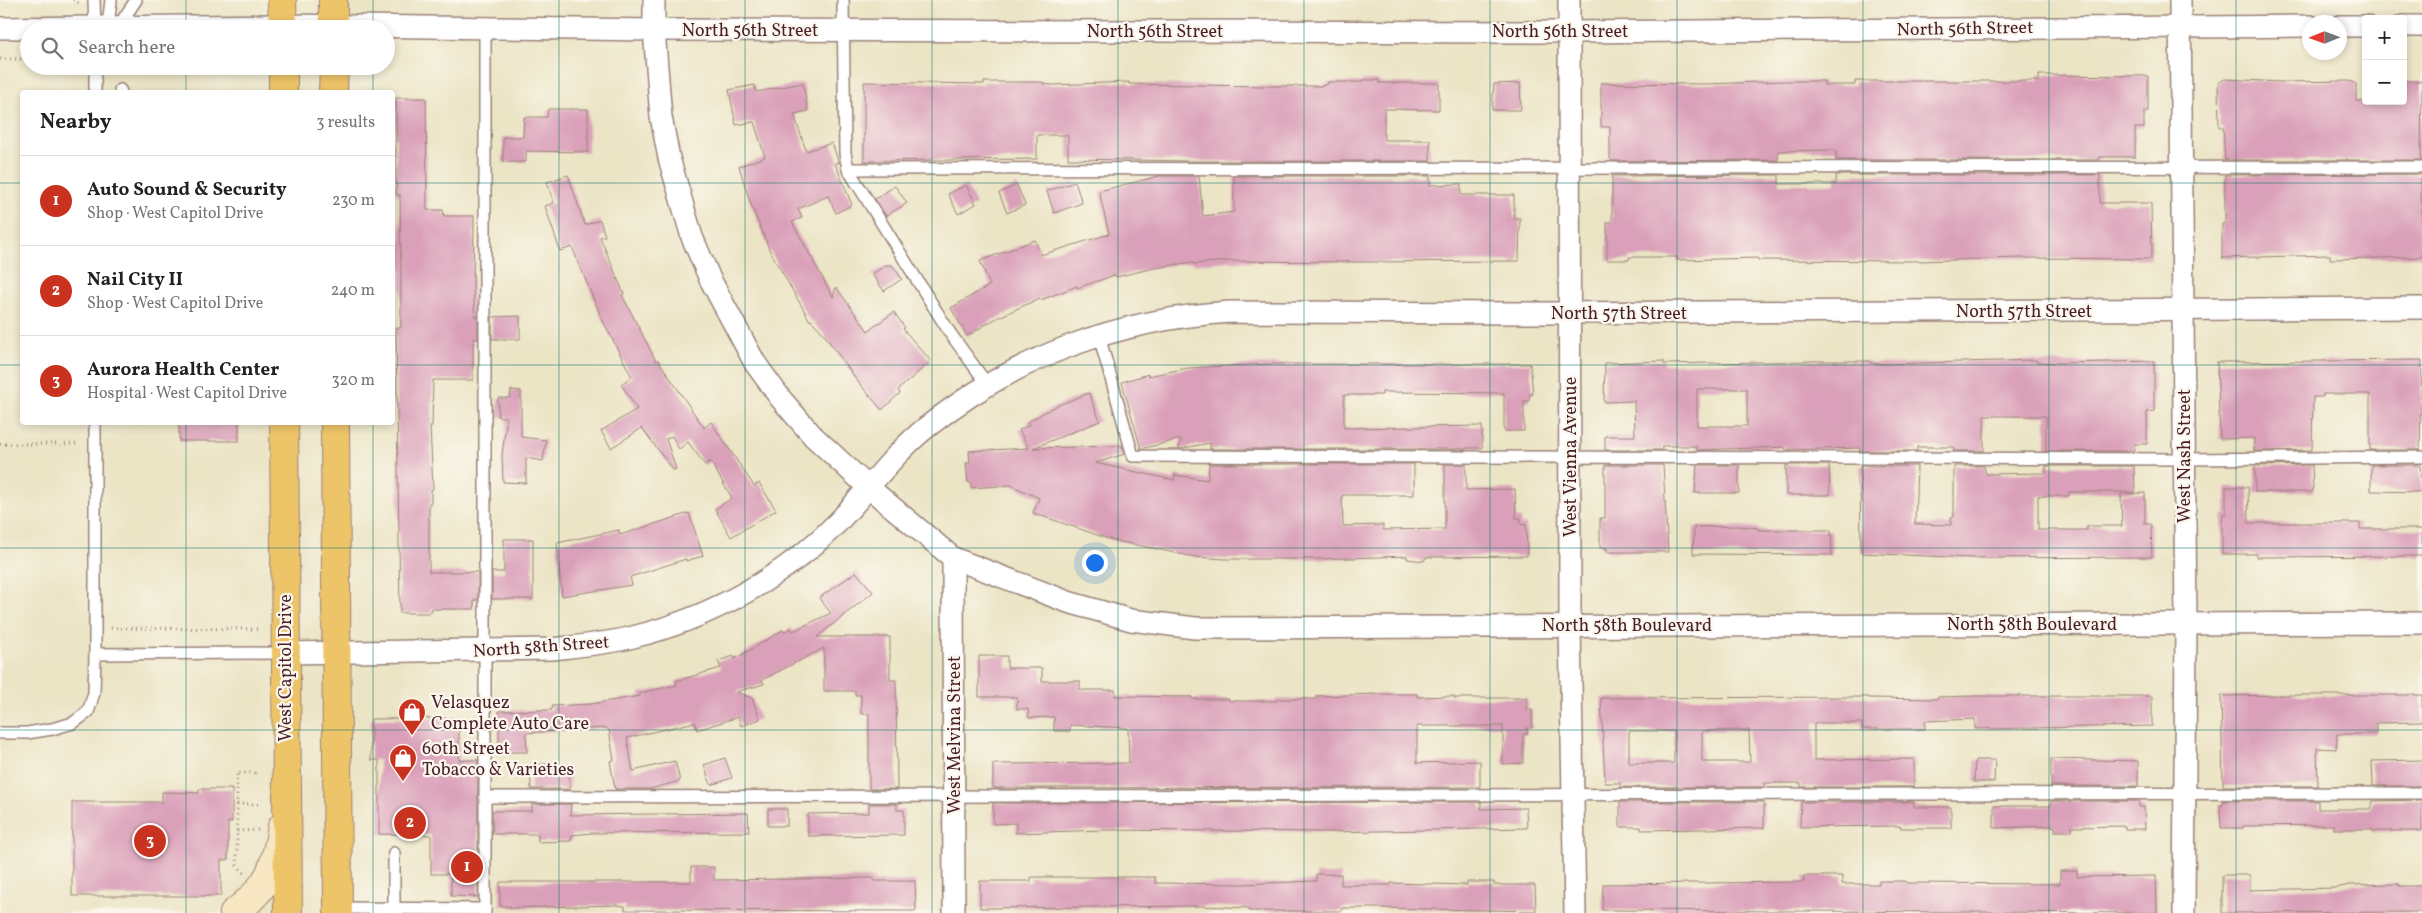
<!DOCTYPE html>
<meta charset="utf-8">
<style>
body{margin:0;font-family:Vollkorn,serif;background:#f2f2f2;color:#202124}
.controls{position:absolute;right:15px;top:15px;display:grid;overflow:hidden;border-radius:5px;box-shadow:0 2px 8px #0003}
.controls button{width:45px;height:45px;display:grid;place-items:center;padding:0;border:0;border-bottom:1px solid #e0e0e0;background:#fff;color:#202124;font:25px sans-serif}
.compass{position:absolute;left:2302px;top:15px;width:45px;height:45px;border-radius:50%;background:#fff;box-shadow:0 2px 8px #0003;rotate:269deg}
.you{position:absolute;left:1094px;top:562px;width:18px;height:18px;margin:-12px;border:4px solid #fff;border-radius:50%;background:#1a73e8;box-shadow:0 0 0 8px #1a73e833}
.badge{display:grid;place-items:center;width:32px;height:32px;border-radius:50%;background:#c8321e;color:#fff;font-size:16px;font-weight:700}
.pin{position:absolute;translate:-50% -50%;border:2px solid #fff;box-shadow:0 1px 5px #0006}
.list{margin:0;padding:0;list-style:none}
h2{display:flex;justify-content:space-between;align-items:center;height:65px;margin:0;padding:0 20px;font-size:21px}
h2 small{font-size:16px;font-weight:400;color:#757577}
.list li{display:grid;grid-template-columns:32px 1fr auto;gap:15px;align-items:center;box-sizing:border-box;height:90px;padding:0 20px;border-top:1px solid #e0e0e0}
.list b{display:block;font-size:19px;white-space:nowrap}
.list p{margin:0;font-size:16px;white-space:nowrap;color:#757577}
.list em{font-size:16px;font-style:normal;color:#757577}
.icon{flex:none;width:28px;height:28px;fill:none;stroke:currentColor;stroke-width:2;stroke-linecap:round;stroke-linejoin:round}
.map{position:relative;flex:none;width:2422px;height:913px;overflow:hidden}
.search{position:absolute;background:#fff;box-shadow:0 2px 8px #0003;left:20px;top:20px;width:375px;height:55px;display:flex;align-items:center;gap:12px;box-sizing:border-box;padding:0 18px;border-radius:28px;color:#757577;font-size:19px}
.panel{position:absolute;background:#fff;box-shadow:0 2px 8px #0003;left:20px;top:90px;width:375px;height:335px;border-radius:5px}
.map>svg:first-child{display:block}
.building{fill:#daa0b9;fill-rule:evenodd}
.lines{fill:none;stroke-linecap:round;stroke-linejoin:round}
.lane-casing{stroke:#9a8278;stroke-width:14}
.street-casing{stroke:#9a8278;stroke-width:24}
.secondary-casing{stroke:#9a8278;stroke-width:30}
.primary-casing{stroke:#9a8278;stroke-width:30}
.path{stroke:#9a8278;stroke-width:3;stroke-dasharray:1 4;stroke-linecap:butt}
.lane{stroke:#fff;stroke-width:11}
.street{stroke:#fff;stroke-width:21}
.secondary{stroke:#f8e7c3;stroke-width:28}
.primary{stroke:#eec469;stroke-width:28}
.grid{fill:none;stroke:#0f766e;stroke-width:1;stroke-opacity:0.55}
.labels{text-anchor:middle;stroke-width:4.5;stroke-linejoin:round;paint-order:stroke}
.street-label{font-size:18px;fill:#4a1f2b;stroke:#fbf7ec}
.poi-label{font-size:18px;fill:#4a1f2b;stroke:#fbf7ec;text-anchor:start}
</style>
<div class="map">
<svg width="2422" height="913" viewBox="0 0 2422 913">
<rect width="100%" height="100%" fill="#fbf7ec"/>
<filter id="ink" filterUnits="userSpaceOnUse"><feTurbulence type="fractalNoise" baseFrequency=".02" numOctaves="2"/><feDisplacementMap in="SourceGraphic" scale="10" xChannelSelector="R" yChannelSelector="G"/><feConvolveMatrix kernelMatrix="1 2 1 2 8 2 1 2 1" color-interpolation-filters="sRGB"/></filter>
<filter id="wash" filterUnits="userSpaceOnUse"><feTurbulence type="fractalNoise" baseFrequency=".0096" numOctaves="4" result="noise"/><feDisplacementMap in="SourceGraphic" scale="20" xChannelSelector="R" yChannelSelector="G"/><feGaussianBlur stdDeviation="1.12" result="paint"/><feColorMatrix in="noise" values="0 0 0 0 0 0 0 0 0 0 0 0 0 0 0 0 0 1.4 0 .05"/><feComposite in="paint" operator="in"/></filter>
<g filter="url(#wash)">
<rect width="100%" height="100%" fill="#ebe4c5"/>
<g id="blocks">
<g class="building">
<path d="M2039 75 2148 76V111H2144V128H2135V157H2100L2099 160H1836V150L1778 151V160L1612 161 1610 159V127H1601V83L1707 84 1786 81H1824V85H1855V81H2039Z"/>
<path d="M2225 79 2280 82 2349 81 2356 83V101H2405V81H2422L2421 160H2225L2223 127H2219L2218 83Z"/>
<path d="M1362 80H1379V83H1439V110L1384 109V140H1430V161H1191L1068 159V135H1037V159L864 161V82L984 84V82H1043V84L1052 85 1129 82V84L1264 86H1320L1328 84V82H1362Z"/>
<path d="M803 83 808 111 794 114 806 151 832 143 839 163H835L852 205 836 213 828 196 798 209 802 218 792 222 833 297 836 287 868 331 894 312 905 328 903 329 931 361 898 390 900 393 882 410 858 382 823 333 811 320 810 321 770 251 751 205 739 166 765 157 754 122 736 125 729 90 755 85 756 92Z"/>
<path d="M1520 83 1521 110H1492L1494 84Z"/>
<path d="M396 98H426L427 210H443L444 216H474L473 287 475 317H478V339H473V380H433L432 426H430L433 489 431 490V503H429V572H478V600H474V609H431V613H400L396 328H401V275L400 195H396Z"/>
<path d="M548 109H588V152L526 151V162H503V137H523L524 117H547Z"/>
<path d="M2421 174 2422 257 2330 259V255L2222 258V224L2225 223V175Z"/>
<path d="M568 175 585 225 600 220 605 236 600 237 624 294 622 295 656 361 658 360 704 428 711 422 754 486 759 483 776 510 731 537 715 509 732 498 710 461 705 465 688 442 679 449 672 436 666 439 676 469 673 470 642 428 611 448 601 431 637 409 621 384 632 377 601 317 572 247 560 251 545 206 554 203 547 182Z"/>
<path d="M1779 175V184H1836V175H2100V203H2151L2152 252 2151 251V259L2020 258 1919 261 1758 260V258L1677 260V257H1629V260H1607V222H1612V176Z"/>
<path d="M1159 176H1199L1203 216 1234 212V176H1430V185L1461 184V195H1514V218H1520L1519 261 1364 262 1228 261 1193 264V262L1154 268 1116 277 1115 275 1077 288V286L1041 300 1040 298 993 320 967 336 951 308 990 285 980 261 1035 240 1041 255 1109 234 1099 191Z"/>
<path d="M1075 182 1082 203 1054 213 1047 191Z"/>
<path d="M966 185 976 204 958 214 948 194Z"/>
<path d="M1017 185 1025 205 1007 213 999 193Z"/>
<path d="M895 186 907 203 886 216 875 199Z"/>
<path d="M886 265H892L902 279 884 291 872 274Z"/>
<path d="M520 316V339H492V317Z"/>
<path d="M2036 360V362L2062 363 2154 361V411L2147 412V444H2134V451H2046V416H1984V451H1954V447H1917V451H1860V448L1786 450 1784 447 1697 450V446H1662V450H1605V436H1635L1634 401 1604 402 1605 363 1664 361V364L1812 361H1870V363L1887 364ZM1697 389H1747V426H1697Z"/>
<path d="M2422 360 2420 450H2370V394H2323V397H2313L2312 450 2254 451V438L2220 439 2217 362Z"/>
<path d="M1267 364H1530L1533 394H1530L1529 401H1524V431H1504V393L1382 392V395H1344V428L1482 426V448H1466V449H1210V443L1179 449 1181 439 1141 449 1122 382 1148 374V376L1188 368Z"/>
<path d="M511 390 521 391V437L546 440 543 461 526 458V483L503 482 502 455 507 417H498V398H510Z"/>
<path d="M1089 393 1100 421 1033 448 1122 446 1125 454 1095 463 1174 480 1175 475 1208 480 1209 464H1414V495H1342L1343 526 1383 525V530L1445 529V464H1466V490L1515 489 1516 518H1521V525L1526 524 1527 556 1426 557 1424 561 1407 559V556L1320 559H1225L1195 557 1112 540 1033 513 1039 498 1011 485 971 488V482H968L966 463H970L969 451 1029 448 1019 430 1029 425 1027 422 1056 406Z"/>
<rect x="179" y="422" width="60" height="19"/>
<path d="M1605 465H1663L1668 552H1607V548H1600V518H1605Z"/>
<path d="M1697 465H1739V493H1695Z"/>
<path d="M1786 465H1829L1830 495H1786Z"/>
<path d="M2312 465 2313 492H2255V466Z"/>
<path d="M2371 465H2420L2422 492 2371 491Z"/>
<path d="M1860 466H1917L1915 524 1951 525V517H1954V466H1984L1986 474 2046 473V466H2134L2135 492H2069V496H2038V530H2087V526H2122L2121 494 2145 493V524H2151L2152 557 1972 558 1861 553Z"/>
<path d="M2226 487H2248L2249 523H2360V529H2422V556L2256 557V554H2222V523L2223 514H2226Z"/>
<path d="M689 513 703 556 686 561V559L630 577 632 585 562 596 557 543 619 530 620 535Z"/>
<path d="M1739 526 1758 528V530H1831L1832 555 1693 554 1694 527Z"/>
<path d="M504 539H533V599H492V572H504Z"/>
<path d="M856 572 873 592 817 637H890V680H896L897 789H869V714H861V695H855V691H824V648L762 680 764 684 736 692 752 698 760 719 741 726 738 717 697 730 695 722 627 738 633 771 675 761 680 781 650 789H615L610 761 614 760 609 730 606 728 526 733 527 752H499V711L552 710V706L591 704 640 696V693L677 685 676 681 721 668 718 661 734 656 735 659 783 630 784 632 791 628 793 631 831 613 819 598Z"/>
<path d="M979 656H1007V668H1042V681H1080V690H1115V696L1192 697V699H1229V701H1277V699H1316V696L1380 694H1417V697L1454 696V698H1527V710H1532V728H1527V734H1523V763L1503 764V726H1417V763L1480 761V787L993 788V764L1129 763 1128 728 1070 725V731H1054V717L1029 718 1028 709H1017V697H979Z"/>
<path d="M2282 695H2422V722L2376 723V734H2337L2336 749 2317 748 2318 786H2223L2221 696Z"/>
<path d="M1975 696H2152V726L1975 729V719L1925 721V729H1862V723H1814V760L1914 759V787H1801V783H1764V787H1620V783H1605L1601 698 1869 697V698L1937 699V697ZM1749 730 1750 762H1702V731ZM1629 731H1674V763H1629Z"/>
<path d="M459 718V760H478V897L451 896V874H431V835L379 834V760H371V719Z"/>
<path d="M725 758 732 778 711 785 704 765Z"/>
<path d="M2051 759 2138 761V786H2051Z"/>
<path d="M1975 760H1995L1994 782H1974Z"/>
<path d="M2422 760V786H2373L2372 761Z"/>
<path d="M551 764 552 768 569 767 570 789H531L530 765Z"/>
<path d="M199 789H232V822H228V860H221V896H72V802H162V792L199 793Z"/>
<path d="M2422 800V831H2372V829H2334V825L2243 826V828H2221L2220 805H2223V801H2318V809H2371L2373 801Z"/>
<path d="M2051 801H2139V807H2144L2145 829H2125V826L2072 827V831H2055V827L2051 826 1994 828V806H2051Z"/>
<path d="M1481 802V809L1526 808 1527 828 1329 832 1104 830 1016 833V823L993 824V803Z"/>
<path d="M1620 802H1764V828L1641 830V827H1620Z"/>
<path d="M1801 802H1914V807H1951V828H1900V826L1800 827Z"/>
<path d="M532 804H571L570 815 748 813 749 832 591 833 572 835 571 841 538 842V834H492V811H532Z"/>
<path d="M869 804H897V810H904V835L808 836V814L869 813Z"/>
<rect x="768" y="809" width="19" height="17"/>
<path d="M691 867H714V880L874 878V881H915L916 911 625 910V906L616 905 510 908V906H500V882H691Z"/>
<path d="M2060 871H2077V877L2156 876 2157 913 1602 910 1603 884 1804 882V876H1842V884H1879V881H1906V883L2060 884Z"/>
<path d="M1316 874H1341V885H1391V883L1467 885V882H1494V885H1535L1536 911 1380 908H1342V911H1249V908L1203 906 980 908V881H1031V877H1155V883L1242 884 1316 881Z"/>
<path d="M2222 875H2250V890L2335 888 2350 885 2399 884V886H2422V912L2222 913Z"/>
</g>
</g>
</g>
<g filter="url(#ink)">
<use href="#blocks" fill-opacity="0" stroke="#9a8278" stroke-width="1"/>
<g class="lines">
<g class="lane-casing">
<g id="lane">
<path d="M94 0 95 29"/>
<path d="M843 0 845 153 848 169 950 333 987 384"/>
<path d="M108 26 111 0"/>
<path d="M118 27 136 0"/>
<path d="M120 90 121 92"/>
<path d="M95 92V66"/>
<path d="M848 169 2422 167"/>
<path d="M1099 336 1133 456 2184 459 2422 457"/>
<path d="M95 654 285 653"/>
<path d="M0 733H27L52 729 73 723 88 712 94 693 95 654V422"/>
<path d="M485 797 2422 793"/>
<path d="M394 853V908"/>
<path d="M338 908 485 909"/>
<path d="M485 913V28"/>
</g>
</g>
<g class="street-casing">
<g id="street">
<path d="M654 0V30L661 117 669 158 692 237 710 279 755 363 781 399 813 436 868 487 953 558 1068 602 1131 620 1195 628 2422 623"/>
<path d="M1569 0 1570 625 1575 913"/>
<path d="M2180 0 2186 624 2184 913"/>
<path d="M2340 26H2366"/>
<path d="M2403 26H2422"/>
<path d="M0 28 283 25 654 30 1569 32 2310 26"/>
<path d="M953 558 954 913"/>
<path d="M285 653 551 649C578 646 606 644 633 637 708 619 785 577 839 521 868 490 894 453 927 427 1014 357 1120 319 1230 312L1543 313 2422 308"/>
</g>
</g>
<g class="secondary-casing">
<path id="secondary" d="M234 913C269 887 275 869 282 827"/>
</g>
<g class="primary-casing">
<g id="primary">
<path d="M282 0 283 29"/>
<path d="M333 0V29"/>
<path d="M283 66V92"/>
<path d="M333 92 334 66"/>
<path d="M284 422 288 913"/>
<path d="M335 422 338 913"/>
</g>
</g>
<g class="path">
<path d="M73 0 79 3"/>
<path d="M0 59H29"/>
<path d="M0 444H79"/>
<path d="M111 628 258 629"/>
<path d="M237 804H259"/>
<path d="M237 831 259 830"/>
<path d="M244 873 237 865V773H259"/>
</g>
<use href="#lane" class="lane"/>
<use href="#street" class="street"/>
<use href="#secondary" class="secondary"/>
<use href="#primary" class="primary"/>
</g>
</g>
<path class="grid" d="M186 0V29M373 0V29M559 0V913M745 0V913M932 0V913M1118 0V913M1304 0V913M1490 0V913M1677 0V913M1863 0V913M2049 0V913M2236 0V913M186 66V92M373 66V92M0 183H22M392 183H2422M0 365H22M392 365H2422M186 422V913M373 422V913M0 548H2422M0 730H2422"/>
<defs>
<g id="shop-pin" transform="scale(1.4375)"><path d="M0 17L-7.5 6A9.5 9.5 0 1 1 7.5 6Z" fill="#c8321e" stroke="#fbf7ec"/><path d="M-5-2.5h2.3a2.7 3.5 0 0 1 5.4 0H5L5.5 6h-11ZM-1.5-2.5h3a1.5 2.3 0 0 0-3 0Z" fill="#fff"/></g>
</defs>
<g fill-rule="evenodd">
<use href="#shop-pin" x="412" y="712"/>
<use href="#shop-pin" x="403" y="758"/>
</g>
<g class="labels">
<g class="street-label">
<text transform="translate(1965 28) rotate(-1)" y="6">North 56th Street</text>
<text x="750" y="36">North 56th Street</text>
<text x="1155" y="37">North 56th Street</text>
<text x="1560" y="37">North 56th Street</text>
<text x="2024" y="317">North 57th Street</text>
<text x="1619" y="319">North 57th Street</text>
<text transform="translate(2184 456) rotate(-90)" y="6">West Nash Street</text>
<text transform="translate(1570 457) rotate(-90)" y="6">West Vienna Avenue</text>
<text x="2032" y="630">North 58th Boulevard</text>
<text x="1627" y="631">North 58th Boulevard</text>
<text transform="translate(541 646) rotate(-4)" y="6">North 58th Street</text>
<text transform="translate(285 668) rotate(-90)" y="6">West Capitol Drive</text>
<text transform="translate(954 735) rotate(-90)" y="6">West Melvina Street</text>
</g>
<g class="poi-label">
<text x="431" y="708">Velasquez<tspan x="431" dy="21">Complete Auto Care</tspan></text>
<text x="422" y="754">60th Street<tspan x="422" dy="21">Tobacco &amp; Varieties</tspan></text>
</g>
</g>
</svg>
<div class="controls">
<button>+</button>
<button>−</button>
</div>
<svg class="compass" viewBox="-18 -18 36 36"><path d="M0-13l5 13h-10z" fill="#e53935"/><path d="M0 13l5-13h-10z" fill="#757577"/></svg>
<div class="you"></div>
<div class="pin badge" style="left:467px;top:867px">1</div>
<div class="pin badge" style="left:410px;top:823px">2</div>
<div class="pin badge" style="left:150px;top:841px">3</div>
<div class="search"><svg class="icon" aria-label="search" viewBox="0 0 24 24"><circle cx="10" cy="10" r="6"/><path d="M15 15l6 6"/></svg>Search here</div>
<section class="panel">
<h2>Nearby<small>3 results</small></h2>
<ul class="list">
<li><span class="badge">1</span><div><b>Auto Sound &amp; Security</b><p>Shop · West Capitol Drive</p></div><em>230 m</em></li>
<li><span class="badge">2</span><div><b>Nail City II</b><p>Shop · West Capitol Drive</p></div><em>240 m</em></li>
<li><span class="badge">3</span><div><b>Aurora Health Center</b><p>Hospital · West Capitol Drive</p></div><em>320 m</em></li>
</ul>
</section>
</div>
